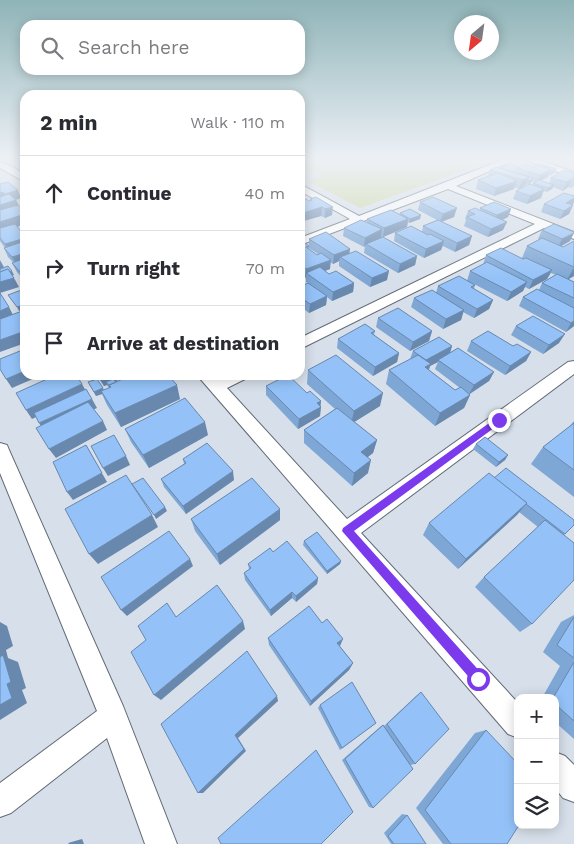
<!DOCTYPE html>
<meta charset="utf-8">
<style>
body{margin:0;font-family:"Work Sans",sans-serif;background:#f7f7f7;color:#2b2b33}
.controls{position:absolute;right:15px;bottom:15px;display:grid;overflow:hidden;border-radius:10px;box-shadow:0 2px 12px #0003}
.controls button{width:45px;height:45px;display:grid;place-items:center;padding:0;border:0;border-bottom:1px solid #e1e1e2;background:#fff;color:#2b2b33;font:25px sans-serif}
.compass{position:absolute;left:454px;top:15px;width:45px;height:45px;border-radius:50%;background:#fff;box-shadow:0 2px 12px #0003;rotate:209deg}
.stop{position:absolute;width:15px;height:15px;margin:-11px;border:4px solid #7c3aed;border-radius:50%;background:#fff}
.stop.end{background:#7c3aed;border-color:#fff;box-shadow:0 1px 5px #0008}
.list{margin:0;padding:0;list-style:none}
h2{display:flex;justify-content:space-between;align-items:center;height:65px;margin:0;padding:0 20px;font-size:21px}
h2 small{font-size:16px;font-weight:400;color:#7c7c81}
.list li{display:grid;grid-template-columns:32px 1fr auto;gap:15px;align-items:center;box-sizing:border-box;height:75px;padding:0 20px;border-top:1px solid #e1e1e2}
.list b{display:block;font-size:19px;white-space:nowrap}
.list em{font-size:16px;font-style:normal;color:#7c7c81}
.icon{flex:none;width:28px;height:28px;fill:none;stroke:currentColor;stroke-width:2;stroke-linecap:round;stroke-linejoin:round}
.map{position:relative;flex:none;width:574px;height:844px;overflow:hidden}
.search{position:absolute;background:#fff;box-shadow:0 2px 12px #0003;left:20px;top:20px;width:285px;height:55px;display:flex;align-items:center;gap:12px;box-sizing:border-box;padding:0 18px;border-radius:15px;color:#7c7c81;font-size:19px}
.panel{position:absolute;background:#fff;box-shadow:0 2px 12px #0003;left:20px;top:90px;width:285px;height:290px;border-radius:15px}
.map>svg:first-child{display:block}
.green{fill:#cdd69e}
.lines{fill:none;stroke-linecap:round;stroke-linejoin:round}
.street-casing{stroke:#636b75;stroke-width:2}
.street{fill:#fff;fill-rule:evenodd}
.wall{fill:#7fa7d5;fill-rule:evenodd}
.shaded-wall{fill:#6888ae}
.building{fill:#94c2f8;stroke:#6888ae}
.route{fill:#7c3aed}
</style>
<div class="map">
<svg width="574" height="844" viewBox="0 0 574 844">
<rect width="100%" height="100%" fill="#d6dfea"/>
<path class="green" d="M300 160H493L360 208 308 181 322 176 307 168 300 170Z"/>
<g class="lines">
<g class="street-casing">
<g id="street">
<path d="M502 160H514L456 186 574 232V239L544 228 300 349V338L535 224 448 189 300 245V238L350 219 300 191V184L359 216Z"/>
<path d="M525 160H539L574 172V178Z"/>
<path d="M0 162 13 167 25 175V182L0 168Z"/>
<path d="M574 361V374L361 533 518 703V738L508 734 197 375H214L218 379 226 375H247L245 379 227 388 347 519 568 362Z"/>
<path d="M0 443 7 445 9 450 123 706 177 844H145L107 738 11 813 0 817V783L97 711 0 473Z"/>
<path d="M555 752 565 756 574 765V802L563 798 555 788Z"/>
</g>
</g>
<use href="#street" class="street"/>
</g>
<g class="wall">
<path d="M567 160H574V163Z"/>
<path d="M537 165 554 173 548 175V177L540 181 549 184 551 178 574 173V186L571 188 568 187 563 191 553 187 552 189 546 192 544 191 541 198 527 204 513 199 516 191 532 185 533 183 535 182 532 181 528 185 526 184 519 189 514 187V189L494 196 476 189 478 180 487 177 490 170 501 168 533 167Z"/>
<path d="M0 184 21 198 16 200 25 224 17 227 20 230 25 233V281L17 272 12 263 13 262 8 257 4 248H5L0 241Z"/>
<path d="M574 194V202L572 205H573L569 214 560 219 541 212 544 204 573 196Z"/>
<path d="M316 197 332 215 325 218 321 216 300 222V201H310V199Z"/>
<path d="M420 202 454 217 442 222 472 236 469 245 455 252 443 246 441 250 424 258 394 241 395 233 422 232 423 226 437 220 418 210Z"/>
<path d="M480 208 511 209 508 217 502 220 503 230 488 237 464 226 466 220 465 219 468 211 480 210Z"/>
<path d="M400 213 420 219 409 223 408 222 407 227 383 237 417 256 415 265 398 273 364 253 365 246 364 247 343 236 344 228 367 222V219L399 214Z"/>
<path d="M542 230 570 241 560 246 563 247 574 241V276L568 279 574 282V326L566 332 519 306 523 297 539 290 542 283 556 275 551 273 547 279 529 289 525 287 523 291 507 301 470 282 475 285 474 289 493 300 489 309 474 318 463 312 461 320 443 329 411 307 414 298 436 293 438 286 467 281 470 271 483 265 486 255 522 258 527 246 540 239H538Z"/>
<path d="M309 239 349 253 387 280 370 287 339 266V261L333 264 330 262V269L325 271 329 274 354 283 353 292 332 301 327 297 326 305 309 313 300 306V287L308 283 306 282V277L305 278 300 273V242L309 246ZM309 248 318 254 317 255 309 249Z"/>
<path d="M378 318 432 331 429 341 410 351 376 327Z"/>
<path d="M516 326 559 343 543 354 511 335Z"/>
<path d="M375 331 374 335 399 353 397 362 373 376 337 348 338 339Z"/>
<path d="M471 341 513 346 531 352 526 361 505 375 467 351Z"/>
<path d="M452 346 450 353 494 372 489 381 470 394V395L464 408 435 426 386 384 389 370 410 359 413 351ZM438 362 435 369 460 388 455 390 429 370 430 366Z"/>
<path d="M308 370 380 406 354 422 377 440 373 453 368 457V473L352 486 304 443V430L335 409 307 384Z"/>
<path d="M96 375H129L115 381 180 399 121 427 107 405 102 394 96 396 88 382 104 390 109 388 107 385 104 386Z"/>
<path d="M266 386 307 393 321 401 320 416 298 429 266 395Z"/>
<path d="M574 421V497L531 464 543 447 569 427Z"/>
<path d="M125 429 208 435 149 468 131 442Z"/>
<path d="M476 444 508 455 505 460 496 467 473 449Z"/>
<path d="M183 459 234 480 186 514 164 487 161 479 184 464Z"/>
<path d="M494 478 574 525 564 535 532 624 520 632 475 587 484 577 538 527 519 512 458 569 423 535 429 523Z"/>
<path d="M191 519 280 520 220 565 195 531Z"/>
<path d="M304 541 341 561 340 564 327 574 303 545Z"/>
<path d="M273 552 318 578 317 584 296 602 292 598 271 616 245 580 244 573 249 569 248 564Z"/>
<path d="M574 615V739L555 722V698H542L560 666 543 652 561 622Z"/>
<path d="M322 623 353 663 349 670 310 706 269 645 268 638Z"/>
<path d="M421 692 415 764 410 765 373 808 369 807 342 760 380 727 383 725 384 726 416 696Z"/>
<path d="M320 705 376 723 340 750 318 708Z"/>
<path d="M486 730 507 844H443L416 808 475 733Z"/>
<path d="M402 814 407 815 426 844H391L384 833Z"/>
</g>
<g class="shaded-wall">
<path d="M551 169 548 177 536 183 540 175Z"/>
<path d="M556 169 554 173 549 176 551 172Z"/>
<path d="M529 177 526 185 519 189 522 180Z"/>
<path d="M533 178 532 182 528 185 529 181Z"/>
<path d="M572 179 568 187 563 191 567 182Z"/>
<path d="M517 181 514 189 494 196 496 188Z"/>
<path d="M554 185 552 189 546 192 548 188Z"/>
<path d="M544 189 541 198 527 204 530 196Z"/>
<path d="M18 190 21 198 9 202 5 194Z"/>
<path d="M302 190V199H300V191Z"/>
<path d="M3 192 7 200 0 202V193Z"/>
<path d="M574 198V202L572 206 562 211 566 203Z"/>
<path d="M16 200 20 208 0 214V205Z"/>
<path d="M573 205 569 214 560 219 564 211Z"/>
<path d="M322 207 321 216 300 222V214Z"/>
<path d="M333 207 332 215 325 218V209Z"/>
<path d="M457 208 454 217 440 222 443 214Z"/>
<path d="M511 209 508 217 494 224 497 215Z"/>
<path d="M25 214V224L0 232V222Z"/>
<path d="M421 215 420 219 409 223 410 219Z"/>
<path d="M408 219 407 227 383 237 384 228Z"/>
<path d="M507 222 503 230 488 237 491 229Z"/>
<path d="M382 229 381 238 366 244 365 246 364 247 365 238Z"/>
<path d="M574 233 570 241 558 248 562 239Z"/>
<path d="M472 236 469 245 455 252 457 243Z"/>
<path d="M25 238V248L10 253 5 244Z"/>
<path d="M444 241 441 250 424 258 426 249Z"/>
<path d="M350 249 349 258 340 257 339 261 333 264 334 255Z"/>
<path d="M25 253V263L17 266 12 257Z"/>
<path d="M417 256 415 265 398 273 400 264Z"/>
<path d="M0 260 5 269 0 271Z"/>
<path d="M331 260 330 269 310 276 306 273V277L305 278 306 269Z"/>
<path d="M574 267V276L567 280Z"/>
<path d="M25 270V281L20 272Z"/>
<path d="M552 270 547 279 529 289 533 280Z"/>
<path d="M12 271 14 275 2 280 0 276Z"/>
<path d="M389 271 387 280 370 287 372 278Z"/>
<path d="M14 278 19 287 0 293V282Z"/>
<path d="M527 282 523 291 507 301 511 292Z"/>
<path d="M354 283 353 292 332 301 333 292Z"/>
<path d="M327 296 326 305 309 313 310 304Z"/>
<path d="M493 300 489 309 474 318 477 309Z"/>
<path d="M25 304V309L19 311 17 307Z"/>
<path d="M9 307 14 317 0 322V311Z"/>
<path d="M464 310 461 320 443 329 446 319Z"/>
<path d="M574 321V326L566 332 571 323Z"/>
<path d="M25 331V343L0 352V340Z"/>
<path d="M432 331 429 341 410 351 413 342Z"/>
<path d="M565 334 559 343 543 354 549 345Z"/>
<path d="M452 346 449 356 438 360V362L430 366 426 378 421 381 426 360Z"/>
<path d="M531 352 526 361 505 375 510 366Z"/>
<path d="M399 353 397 362 373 376 375 367Z"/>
<path d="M25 371V375H42L12 388 6 379Z"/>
<path d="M494 372 489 381 469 394 474 385Z"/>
<path d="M104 375H129L108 385 106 382 107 385 104 386 99 377Z"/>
<path d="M82 384 87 393 32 419 26 410Z"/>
<path d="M177 385 180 399 121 427 115 413Z"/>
<path d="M103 388 105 393 96 396 94 392Z"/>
<path d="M383 393 380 406 351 424 354 411Z"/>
<path d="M470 395 464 408 435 426 440 413Z"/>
<path d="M92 399 97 408 45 432 39 423Z"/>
<path d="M321 401 320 407H321L320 416 298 429 299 419 317 403Z"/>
<path d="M103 421 107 430 56 458 49 449Z"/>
<path d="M205 422 208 435 149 468 143 455Z"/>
<path d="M377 440 373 453 358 464 361 452Z"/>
<path d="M86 445 107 482 73 500 67 492Z"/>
<path d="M508 455 505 460 496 467 499 462Z"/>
<path d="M126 456 130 465 108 476 103 468Z"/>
<path d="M371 460 368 473 352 486 354 473Z"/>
<path d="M233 471 234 480 186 514 183 506Z"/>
<path d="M527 503 517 515 458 569 466 559Z"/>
<path d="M165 507 167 511 156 519 154 515Z"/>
<path d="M280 509V520L220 565 217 554Z"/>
<path d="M152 515 158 527 98 564 89 554Z"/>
<path d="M190 559 193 566 127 616 121 610Z"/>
<path d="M341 561 340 564 327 574V571Z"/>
<path d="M318 578 317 584 296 602V596Z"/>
<path d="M292 592V598L271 616 270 610Z"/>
<path d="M243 621 245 629 161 700 154 695Z"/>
<path d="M0 622 7 626 13 646 6 650 8 658 18 662 26 688 22 690 27 703 0 720Z"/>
<path d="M343 639 340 646 337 643Z"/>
<path d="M353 663 349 670 310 706 311 701Z"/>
<path d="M277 696 278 701 238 738 246 751 203 793H198L235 735Z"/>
<path d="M82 839 84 844H69L68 843Z"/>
</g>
<g class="building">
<path d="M508 164 518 167 517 169 512 172 501 168Z"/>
<path d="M525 164 533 167 537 165 551 169 540 175 517 168Z"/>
<path d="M541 164 556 169 551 172 550 171 551 169 539 165Z"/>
<path d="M496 167 529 177 522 180 490 170Z"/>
<path d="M564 170 574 173V179H572L567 182 551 178Z"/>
<path d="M498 173 517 181 496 188 478 180Z"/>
<path d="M517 173 533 178 529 181 528 180 529 177Z"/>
<path d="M539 180 554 185 548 188 533 183Z"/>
<path d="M8 182 18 190 5 194 3 192 0 193V184Z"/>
<path d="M530 184 544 189 530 196 516 191Z"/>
<path d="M564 193 574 196V198L566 203 573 205 564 211 544 204Z"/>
<path d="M9 194 16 200 0 205V197Z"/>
<path d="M316 197 333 207 325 209 322 207 300 214V204L302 203 300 202V201L306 199 309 201 312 200 310 199Z"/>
<path d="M433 197 457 208 443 214 420 202Z"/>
<path d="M494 202 511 209 497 215 480 208Z"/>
<path d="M18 205 25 211V214L0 222V210Z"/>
<path d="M475 208 507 222 491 229 467 217 475 214 468 211Z"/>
<path d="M410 209 421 215 410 219 400 213Z"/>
<path d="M391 210 408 219 384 228 367 219Z"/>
<path d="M361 220 382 229 365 238 344 228Z"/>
<path d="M438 220 472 236 457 243 423 226Z"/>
<path d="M15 224 20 230 23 229 25 233V238L5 244 0 238V228Z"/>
<path d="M554 224 574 232V233L562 239 542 230Z"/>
<path d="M411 226 428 235 430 234 444 241 426 249 395 233Z"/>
<path d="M326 232 350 249 334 255 309 239Z"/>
<path d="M383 237 417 256 400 264 366 244Z"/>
<path d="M542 238 563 247 574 241V267L527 246Z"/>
<path d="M25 241V253L12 257 4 248Z"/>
<path d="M302 241 309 246 306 247 317 255 321 253 331 260 306 269 300 264V242Z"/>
<path d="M501 248 523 259 526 258 552 270 533 280 486 255Z"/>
<path d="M356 251 389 271 372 278 340 257Z"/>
<path d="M25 258V270L20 272 12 263Z"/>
<path d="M487 262 527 282 511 292 470 271Z"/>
<path d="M8 266 12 271 10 272 8 269 0 272V269Z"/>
<path d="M320 267 329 274 336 271 354 283 333 292 306 273Z"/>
<path d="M8 269 14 278 0 282V272Z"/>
<path d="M557 274 574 282V298L542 283Z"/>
<path d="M459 276 475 285 471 287 493 300 477 309 438 286Z"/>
<path d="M308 283 327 296 310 304 300 297V287Z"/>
<path d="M24 289 25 304 17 307 8 295Z"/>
<path d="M537 289 574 308V321L571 323 523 297Z"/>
<path d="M432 290 464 310 446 319 414 298Z"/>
<path d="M0 293 9 307 0 311Z"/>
<path d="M398 308 432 331 413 342 378 318Z"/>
<path d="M25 310V331L0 340V319Z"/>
<path d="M533 316 565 334 549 345 516 326Z"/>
<path d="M365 324 375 331 371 333 399 353 375 367 338 339Z"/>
<path d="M488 331 513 346 517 344 531 352 510 366 471 341Z"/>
<path d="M439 337 452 346 426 360 413 351Z"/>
<path d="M458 348 494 372 474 385 438 360Z"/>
<path d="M25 349V371L6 379 0 369V359Z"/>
<path d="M336 355 383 393 354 411 308 370Z"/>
<path d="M418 355 431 364 425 367 455 390 461 387 470 395 440 413 389 370Z"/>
<path d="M56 375H76L82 384 26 410 16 393Z"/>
<path d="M132 375H168L177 385 115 413 101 391 111 387 109 385Z"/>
<path d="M288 375 307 393 310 391 321 401 317 403 321 407 299 419 266 386Z"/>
<path d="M97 379 103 388 94 392 88 382Z"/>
<path d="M113 379 116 382 109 385 110 387 106 382Z"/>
<path d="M86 389 92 399 39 423 34 413Z"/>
<path d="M185 398 205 422 143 455 125 429Z"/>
<path d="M88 402 103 421 49 449 36 428Z"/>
<path d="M337 408 377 440 361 452 371 460 354 473 304 430Z"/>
<path d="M574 423V470L543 447Z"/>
<path d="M114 435 126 456 103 468 91 446Z"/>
<path d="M485 437 508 455 499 462 476 444Z"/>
<path d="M207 443 233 471 183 506 161 479 186 463 183 459Z"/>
<path d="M86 445 102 473 67 492 53 462Z"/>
<path d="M506 468 574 520V525L565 534 526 504 527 503 494 478Z"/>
<path d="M489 473 527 503 466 559 429 523Z"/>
<path d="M126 475 152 515 89 554 65 509Z"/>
<path d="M143 478 165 507 154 515 132 484Z"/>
<path d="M252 478 280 509 217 554 191 519Z"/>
<path d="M545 520 574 543V580L532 624 484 577Z"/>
<path d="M169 531 190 559 121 610 101 577Z"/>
<path d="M317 532 341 561 327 571 304 541Z"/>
<path d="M287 541 318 578 296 596 292 592 270 610 244 573 251 568 248 564 270 548 273 552Z"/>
<path d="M217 585 243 621 154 695 131 652 146 640 138 626 167 603 176 617Z"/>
<path d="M309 606 322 623 327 619 343 639 337 643 353 663 311 701 268 638Z"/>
<path d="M574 617V658L557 645Z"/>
<path d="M247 651 277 696 235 735 244 749 198 793 161 724Z"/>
<path d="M3 655 11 682 7 684 12 698 0 705V657Z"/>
<path d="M574 662V721L555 704V698H553Z"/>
<path d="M352 682 376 723 342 748 320 705Z"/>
<path d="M421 692 449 729 415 764 387 724Z"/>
<path d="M383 725 413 769 373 808 345 759Z"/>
<path d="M486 730 518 764V825H519L507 844H451L425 810Z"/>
<path d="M316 750 353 812 321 844H221L218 838Z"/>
<path d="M407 815 426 844H394L388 836Z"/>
</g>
<linearGradient id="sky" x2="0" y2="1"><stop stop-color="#8fb4b8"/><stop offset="0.57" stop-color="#edf1f6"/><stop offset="1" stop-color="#edf1f6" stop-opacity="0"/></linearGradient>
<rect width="574" height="279" fill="url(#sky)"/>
<path class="route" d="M499 416 502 417V422L354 531 483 675 484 679 483 683 478 685 474 683 342 531 343 528Z"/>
</svg>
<div class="controls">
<button>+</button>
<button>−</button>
<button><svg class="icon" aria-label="layers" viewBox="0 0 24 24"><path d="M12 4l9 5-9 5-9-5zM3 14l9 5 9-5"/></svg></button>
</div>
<svg class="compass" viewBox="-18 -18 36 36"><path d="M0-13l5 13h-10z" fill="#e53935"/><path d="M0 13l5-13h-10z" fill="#7c7c81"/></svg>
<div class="stop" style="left:478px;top:679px"></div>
<div class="stop end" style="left:499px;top:420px"></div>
<div class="search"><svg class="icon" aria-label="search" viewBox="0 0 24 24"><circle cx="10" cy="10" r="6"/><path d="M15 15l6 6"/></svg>Search here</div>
<section class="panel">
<h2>2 min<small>Walk · 110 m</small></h2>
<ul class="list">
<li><svg class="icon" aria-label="ahead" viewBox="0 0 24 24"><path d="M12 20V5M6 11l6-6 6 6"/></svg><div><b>Continue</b></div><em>40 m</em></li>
<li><svg class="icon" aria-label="right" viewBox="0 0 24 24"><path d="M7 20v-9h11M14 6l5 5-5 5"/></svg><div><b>Turn right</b></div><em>70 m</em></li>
<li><svg class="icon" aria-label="arrive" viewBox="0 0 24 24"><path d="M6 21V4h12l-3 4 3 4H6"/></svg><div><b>Arrive at destination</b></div></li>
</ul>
</section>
</div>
